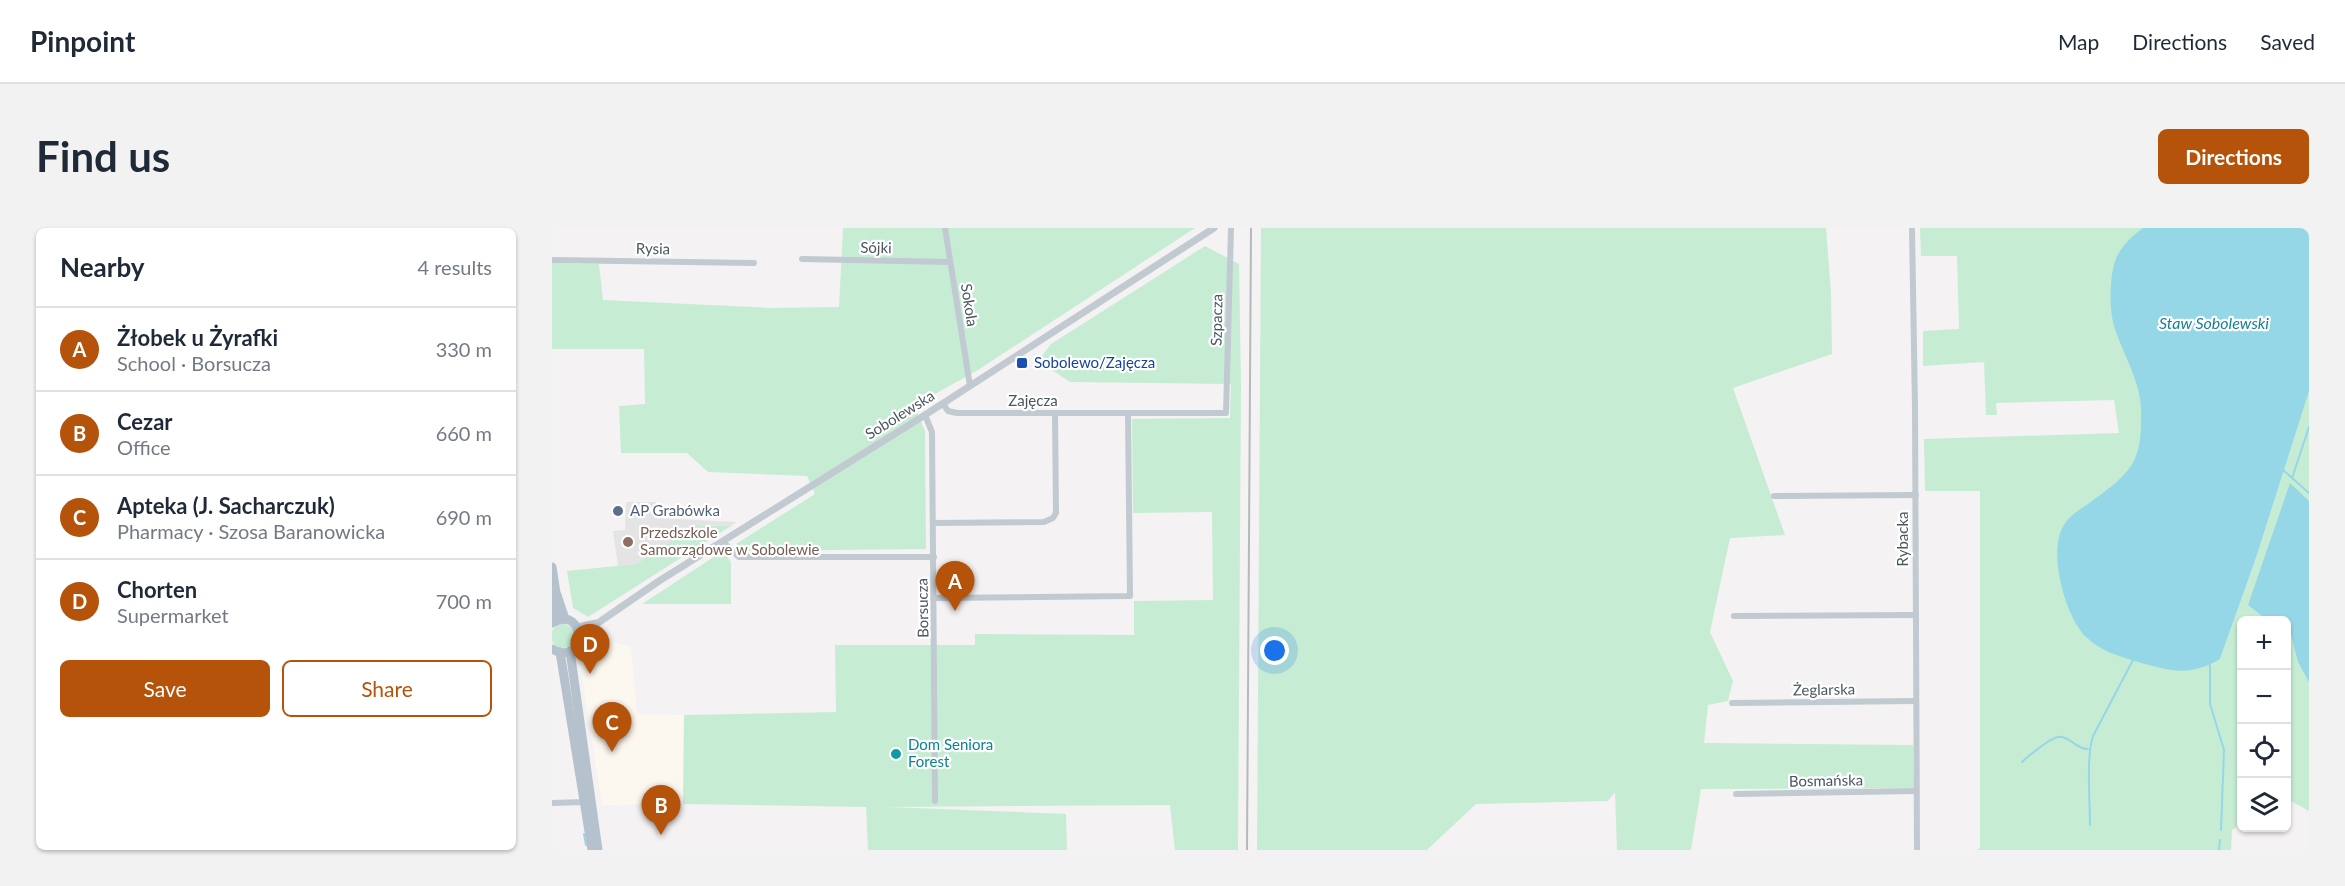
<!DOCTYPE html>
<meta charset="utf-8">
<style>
body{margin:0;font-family:Lato,sans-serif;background:#f2f2f3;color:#1f2937}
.controls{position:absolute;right:18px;bottom:18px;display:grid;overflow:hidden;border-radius:9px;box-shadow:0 2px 4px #0004}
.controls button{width:54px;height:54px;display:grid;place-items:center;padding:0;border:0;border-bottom:2px solid #e0e1e3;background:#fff;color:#1f2937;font:30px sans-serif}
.you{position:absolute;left:723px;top:423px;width:21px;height:21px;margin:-15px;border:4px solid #fff;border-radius:50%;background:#1a73e8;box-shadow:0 0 0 9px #1a73e833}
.badge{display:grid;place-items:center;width:39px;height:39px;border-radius:50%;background:#b45309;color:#fff;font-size:20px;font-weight:700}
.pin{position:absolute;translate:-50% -50px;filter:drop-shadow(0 2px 3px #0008)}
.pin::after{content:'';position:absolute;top:32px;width:21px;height:18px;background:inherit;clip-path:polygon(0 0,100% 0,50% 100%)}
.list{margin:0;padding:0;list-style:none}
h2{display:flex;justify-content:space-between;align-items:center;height:78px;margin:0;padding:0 24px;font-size:26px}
h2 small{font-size:20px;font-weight:400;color:#747a83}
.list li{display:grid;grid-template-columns:39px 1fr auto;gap:18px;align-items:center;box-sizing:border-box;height:84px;padding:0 24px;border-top:2px solid #e0e1e3}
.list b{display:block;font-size:22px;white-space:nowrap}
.list p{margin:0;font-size:20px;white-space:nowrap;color:#747a83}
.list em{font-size:20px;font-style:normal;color:#747a83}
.actions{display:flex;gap:12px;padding:18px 24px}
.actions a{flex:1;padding:14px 0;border:2px solid #b45309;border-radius:9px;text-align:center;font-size:21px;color:#b45309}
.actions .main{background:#b45309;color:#fff}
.icon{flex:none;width:33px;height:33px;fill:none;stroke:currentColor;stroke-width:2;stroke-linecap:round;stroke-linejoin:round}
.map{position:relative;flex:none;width:1757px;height:622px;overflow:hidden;border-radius:9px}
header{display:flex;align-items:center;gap:36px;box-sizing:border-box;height:84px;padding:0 30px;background:#fff;border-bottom:2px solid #e0e1e3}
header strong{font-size:28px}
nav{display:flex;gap:33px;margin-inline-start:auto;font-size:21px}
.intro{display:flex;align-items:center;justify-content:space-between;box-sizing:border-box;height:144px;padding:0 36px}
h1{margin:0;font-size:42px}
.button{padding:15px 27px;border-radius:9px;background:#b45309;color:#fff;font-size:21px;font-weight:700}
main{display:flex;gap:36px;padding:0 36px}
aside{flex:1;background:#fff;border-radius:9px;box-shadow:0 2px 4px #0004}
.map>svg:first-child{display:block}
.commercial{fill:#fcf8ef}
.education{fill:#e5e4e4}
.green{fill:#c6edd4}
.water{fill:#96d7e7}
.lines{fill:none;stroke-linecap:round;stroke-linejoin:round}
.stream{stroke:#96d7e7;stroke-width:2}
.minor{stroke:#c1cad0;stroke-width:6}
.tertiary{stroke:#c1cad0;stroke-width:7}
.primary{stroke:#b5c2ce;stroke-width:9}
.rail{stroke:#b5b8bc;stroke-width:2}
.transit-dot{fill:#1a4fb4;stroke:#fff;stroke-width:2}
.service-dot{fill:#5c6f8a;stroke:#fff;stroke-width:2}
.education-dot{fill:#8d6e63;stroke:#fff;stroke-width:2}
.culture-dot{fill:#0f9aa8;stroke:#fff;stroke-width:2}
.labels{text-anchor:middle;stroke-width:4.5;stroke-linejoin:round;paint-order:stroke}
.street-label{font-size:15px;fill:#4b565f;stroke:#fff}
.transit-label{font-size:15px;fill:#164399;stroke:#fff;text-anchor:start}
.service-label{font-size:15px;fill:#4e5e75;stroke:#fff;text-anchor:start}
.education-label{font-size:15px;fill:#785e54;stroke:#fff;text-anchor:start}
.culture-label{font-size:15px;fill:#0d838f;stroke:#fff;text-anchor:start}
.water-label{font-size:16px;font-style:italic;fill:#167e96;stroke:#fff}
</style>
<header>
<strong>Pinpoint</strong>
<nav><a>Map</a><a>Directions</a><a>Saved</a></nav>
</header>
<div class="intro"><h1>Find us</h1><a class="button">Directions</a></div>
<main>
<aside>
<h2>Nearby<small>4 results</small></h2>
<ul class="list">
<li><span class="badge">A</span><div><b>Żłobek u Żyrafki</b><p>School · Borsucza</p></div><em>330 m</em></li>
<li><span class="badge">B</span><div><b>Cezar</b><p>Office</p></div><em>660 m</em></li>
<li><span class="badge">C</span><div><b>Apteka (J. Sacharczuk)</b><p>Pharmacy · Szosa Baranowicka</p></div><em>690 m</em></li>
<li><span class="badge">D</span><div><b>Chorten</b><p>Supermarket</p></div><em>700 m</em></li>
</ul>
<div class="actions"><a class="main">Save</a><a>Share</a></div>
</aside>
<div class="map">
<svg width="1757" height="622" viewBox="0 0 1757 622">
<rect width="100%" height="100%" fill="#f4f2f3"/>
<path class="commercial" d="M42 409 79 419 85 486 132 487 131 576 50 577 27 430Z"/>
<path class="education" d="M74 274H104L106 290 184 294 179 298 144 297 84 336 66 338 61 303 73 302Z"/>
<g class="green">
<path d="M291 0H643L426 142 365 176V184L373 203 374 321 191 323 184 316 263 266 255 248 156 244 135 225H69L67 178 93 176 92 121H0V35L47 36 51 72 220 80 287 79Z"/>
<path d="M709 0H1274L1279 65 1280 126 1181 160 1233 307 1178 310 1158 404 1181 453 1176 473 1156 477 1152 515 1361 517 1362 560 1149 561 1139 622H1065L1063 564 1056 573 924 576 875 622H705Z"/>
<path d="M1368 0H1721L1668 431 1704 330 1752 177 1757 83V583L1735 571 1734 392H1690V595L1680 602 1679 622H1425L1428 619V263H1373L1372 211 1567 205 1562 172 1444 175 1445 187H1434L1432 134 1371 138V103L1407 101 1405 28H1369Z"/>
<path d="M653 18 687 36 689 156 686 622H623L618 577 336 579 514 586 515 622H316L314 579 131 576 132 487 284 484 283 417H423V406L582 407V373L661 372 660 284 581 285 580 191 678 190 679 156 518 154 486 133 499 116Z"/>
<path d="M144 297 179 298 36 389 21 380 15 343 84 336Z"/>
<path d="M171 323 179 334V376H90Z"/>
<circle cx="11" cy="408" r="12"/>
</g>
<g class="water">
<path d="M1591 0H1757V163L1704 330 1668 431C1637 449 1618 443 1586 434 1566 428 1548 423 1533 408 1513 387 1495 323 1512 297 1518 287 1527 282 1536 276 1552 264 1577 248 1584 228 1589 216 1589 201 1589 188 1591 157 1572 129 1563 101 1558 86 1558 72 1559 56 1561 28 1569 17 1591 0Z"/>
<path d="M1738 255 1757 273V454L1746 434 1738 403 1735 402 1734 392H1715L1696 377Z"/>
</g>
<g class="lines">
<g class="stream">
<path d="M1731 242 1757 265"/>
<path d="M1740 250 1757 199"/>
<path d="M1658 437V476L1672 522 1669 602"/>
<path d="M1470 534C1477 528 1501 506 1510 509 1520 511 1525 521 1536 521"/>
<path d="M1538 597C1538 573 1534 529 1541 508L1581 432"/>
<path d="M32 606 34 617"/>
<path d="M1667 622 1668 612"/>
</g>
<g class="minor">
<path d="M393 0 418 158"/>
<path d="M1360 0 1363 180 1365 622"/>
<path d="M250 31 398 34"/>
<path d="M0 32 202 35"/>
<path d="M391 176 396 183 405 185H674L679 0"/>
<path d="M373 187 380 204 383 573"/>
<path d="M1222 268 1364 267"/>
<path d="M381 295 492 294 501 290 504 285 503 185"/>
<path d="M171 314 187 329H382"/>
<path d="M383 370 578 368 576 186"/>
<path d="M1182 388 1363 387"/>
<path d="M1180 475 1363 473"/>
<path d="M1184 566 1364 563"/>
<path d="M0 575 33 574"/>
</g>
<g class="tertiary">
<path d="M25 399 44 395"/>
<path d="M27 408 107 353 373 187 662 0"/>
</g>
<g class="primary">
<path d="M0 339 4 365V393"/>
<path d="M5 367 13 391"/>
<path d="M0 395C35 375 35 441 0 421"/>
<path d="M18 423 46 622"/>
<path d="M8 424 40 622"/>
</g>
<path class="rail" d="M695 622 699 0"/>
</g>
<rect class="transit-dot" x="464" y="129" width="12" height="12" rx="3"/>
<circle class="service-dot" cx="66" cy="283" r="6"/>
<circle class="education-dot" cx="76" cy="314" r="6"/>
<circle class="culture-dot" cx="344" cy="526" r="6"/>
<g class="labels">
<g class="street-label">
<text transform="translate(324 20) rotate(1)" y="5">Sójki</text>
<text transform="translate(101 21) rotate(1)" y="5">Rysia</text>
<text transform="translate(417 77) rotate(81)" y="5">Sokola</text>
<text transform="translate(665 92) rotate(-89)" y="5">Szpacza</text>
<text x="481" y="178">Zajęcza</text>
<text transform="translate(348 187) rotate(-32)" y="5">Sobolewska</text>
<text transform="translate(1351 311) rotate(-90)" y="5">Rybacka</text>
<text transform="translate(371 380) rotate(-91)" y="5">Borsucza</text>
<text transform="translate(1272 462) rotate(-1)" y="5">Żeglarska</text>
<text transform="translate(1274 553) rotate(-1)" y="5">Bosmańska</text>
</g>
<g class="transit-label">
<text x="482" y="140">Sobolewo/Zajęcza</text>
</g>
<g class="service-label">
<text x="78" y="288">AP Grabówka</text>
</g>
<g class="education-label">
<text x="88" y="310">Przedszkole<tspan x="88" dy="17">Samorządowe w Sobolewie</tspan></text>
</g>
<g class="culture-label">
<text x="356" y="522">Dom Seniora<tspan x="356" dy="17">Forest</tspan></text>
</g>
<g class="water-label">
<text x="1662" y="101">Staw Sobolewski</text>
</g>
</g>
</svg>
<div class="controls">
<button>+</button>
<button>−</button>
<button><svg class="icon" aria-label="locate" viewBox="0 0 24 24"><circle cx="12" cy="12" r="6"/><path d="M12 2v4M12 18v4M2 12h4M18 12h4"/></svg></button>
<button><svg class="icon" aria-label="layers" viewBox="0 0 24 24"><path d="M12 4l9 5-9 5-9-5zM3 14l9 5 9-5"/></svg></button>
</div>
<div class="you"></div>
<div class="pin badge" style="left:403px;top:383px">A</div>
<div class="pin badge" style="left:109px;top:607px">B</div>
<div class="pin badge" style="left:60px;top:524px">C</div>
<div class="pin badge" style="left:38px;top:446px">D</div>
</div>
</main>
